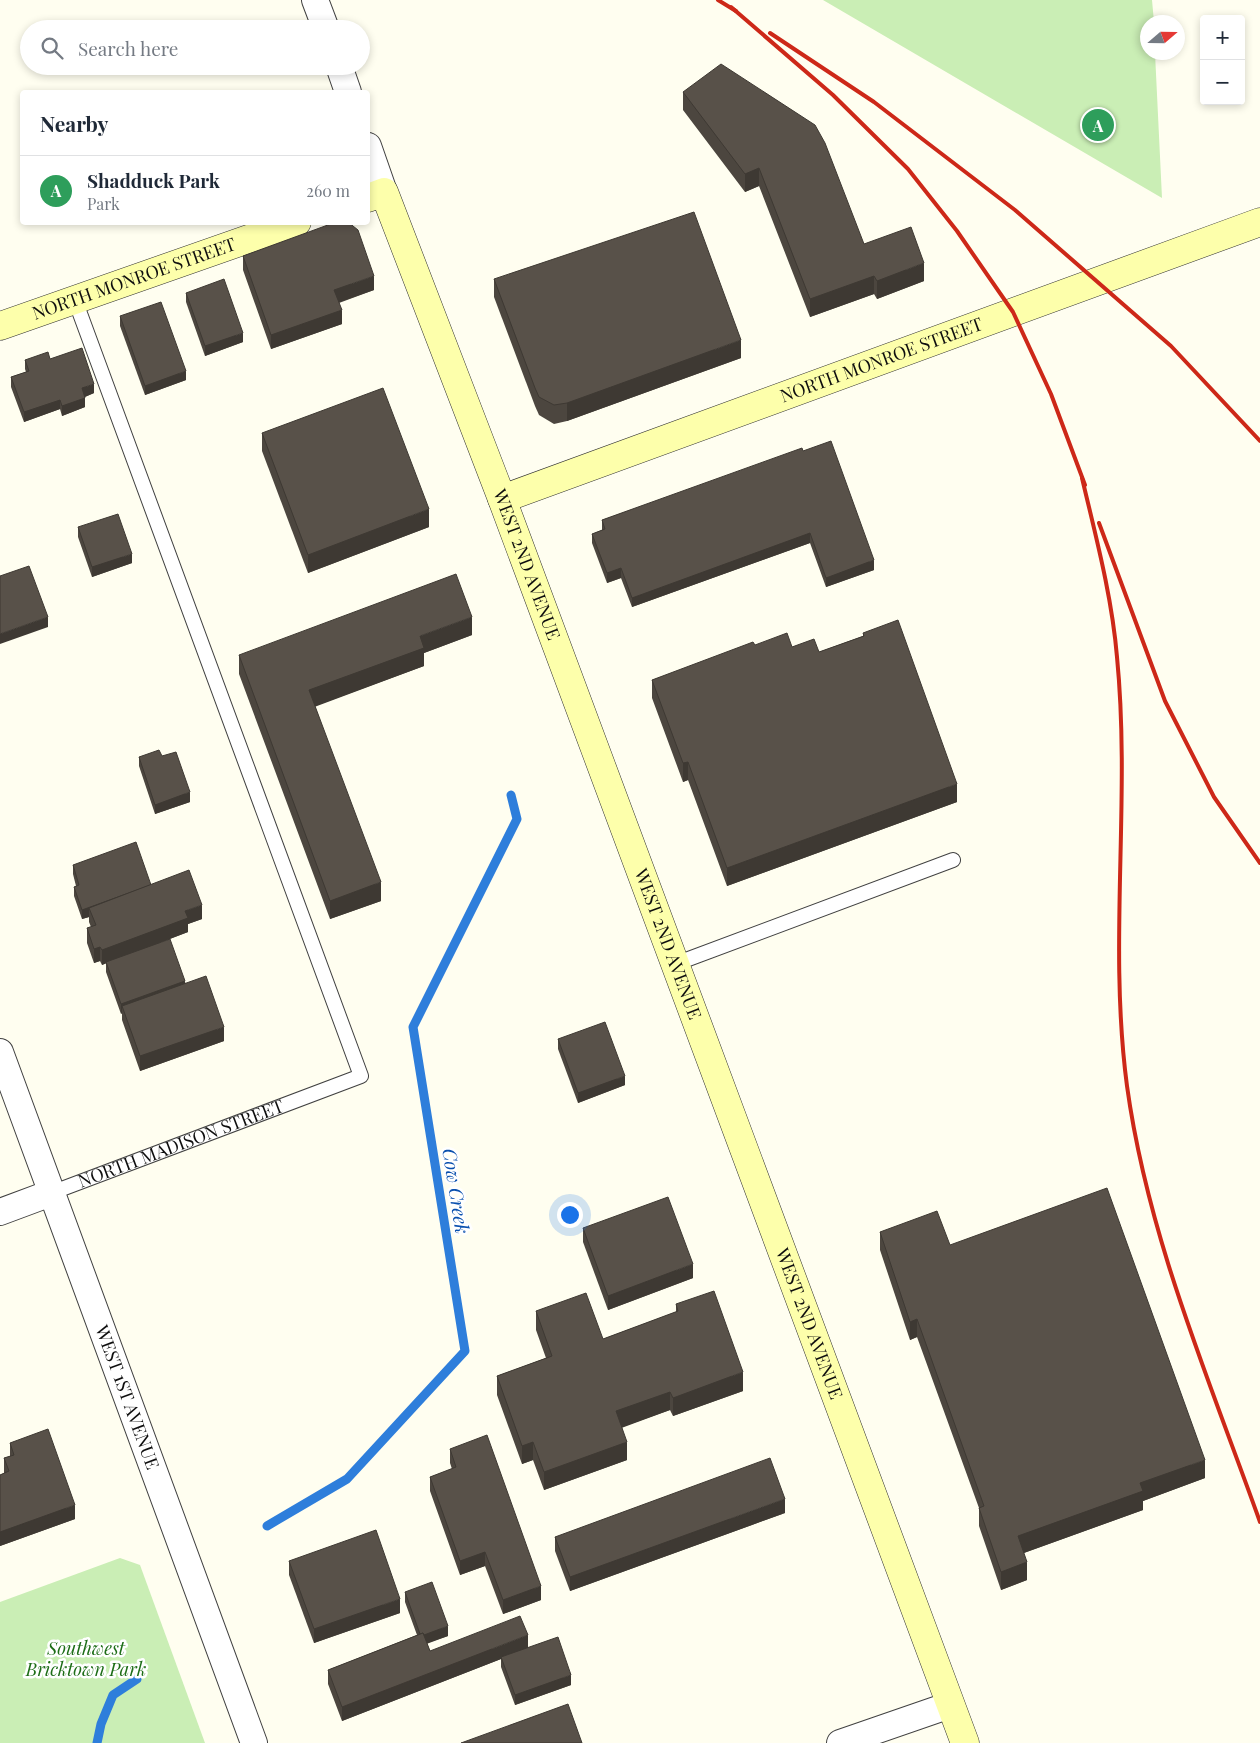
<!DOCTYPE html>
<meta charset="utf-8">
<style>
body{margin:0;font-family:"Playfair Display",serif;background:#f6f6f7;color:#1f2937}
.controls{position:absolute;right:15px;top:15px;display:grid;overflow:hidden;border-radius:5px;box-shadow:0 2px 8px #0003}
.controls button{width:45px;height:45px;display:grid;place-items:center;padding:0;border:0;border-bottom:1px solid #e0e1e3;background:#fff;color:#1f2937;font:25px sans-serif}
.compass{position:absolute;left:1140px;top:15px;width:45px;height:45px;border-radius:50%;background:#fff;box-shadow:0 2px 8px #0003;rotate:70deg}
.you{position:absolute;left:569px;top:1214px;width:18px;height:18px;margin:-12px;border:4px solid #fff;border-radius:50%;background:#1a73e8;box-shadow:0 0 0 8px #1a73e833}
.badge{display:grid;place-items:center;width:32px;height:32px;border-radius:50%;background:#cd2818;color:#fff;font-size:16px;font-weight:700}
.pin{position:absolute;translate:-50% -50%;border:2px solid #fff;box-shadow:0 1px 5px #0006}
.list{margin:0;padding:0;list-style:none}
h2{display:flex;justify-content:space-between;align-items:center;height:65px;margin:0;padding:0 20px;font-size:21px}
h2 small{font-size:16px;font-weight:400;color:#747a83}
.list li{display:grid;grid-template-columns:32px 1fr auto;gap:15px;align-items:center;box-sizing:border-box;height:70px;padding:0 20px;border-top:1px solid #e0e1e3}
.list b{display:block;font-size:19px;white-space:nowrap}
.list p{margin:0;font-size:16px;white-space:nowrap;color:#747a83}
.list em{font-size:16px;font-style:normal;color:#747a83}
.icon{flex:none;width:28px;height:28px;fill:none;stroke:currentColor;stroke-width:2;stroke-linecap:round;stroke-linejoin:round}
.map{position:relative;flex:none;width:1260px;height:1743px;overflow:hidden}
.search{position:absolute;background:#fff;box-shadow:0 2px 8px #0003;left:20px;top:20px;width:350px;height:55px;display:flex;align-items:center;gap:12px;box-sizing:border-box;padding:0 18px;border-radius:28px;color:#747a83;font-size:19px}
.panel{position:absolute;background:#fff;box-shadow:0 2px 8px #0003;left:20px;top:90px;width:350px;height:135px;border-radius:5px}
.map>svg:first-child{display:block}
.green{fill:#caeeb5}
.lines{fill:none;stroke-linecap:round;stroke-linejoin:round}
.stream{stroke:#2e7edb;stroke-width:9}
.lane-casing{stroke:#414141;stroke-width:16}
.street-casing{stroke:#414141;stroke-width:28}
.secondary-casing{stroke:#303030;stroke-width:29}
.lane{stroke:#fff;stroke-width:14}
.street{stroke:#fff;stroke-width:26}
.secondary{stroke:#fdffab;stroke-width:28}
.rail{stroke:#cd2818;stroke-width:4}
.wall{fill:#4c463f}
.shaded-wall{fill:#3e3933}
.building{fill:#585149;stroke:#3e3933}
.labels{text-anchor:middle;stroke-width:5;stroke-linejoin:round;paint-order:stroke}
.street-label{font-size:18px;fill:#0e0e0e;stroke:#fff}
.park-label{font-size:18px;font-style:italic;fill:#1d6d17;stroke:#fff}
.water-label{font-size:19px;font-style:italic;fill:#0a50ae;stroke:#fff}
</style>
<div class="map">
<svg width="1260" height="1743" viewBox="0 0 1260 1743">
<rect width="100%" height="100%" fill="#fffef0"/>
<g class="green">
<path d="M823 0H1152L1154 22H1148V52L1155 53 1162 198Z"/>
<path d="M120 1558 140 1565 205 1743H0V1602Z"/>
</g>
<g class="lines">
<g class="stream">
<path d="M267 1526 347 1479 465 1351 413 1027 517 819 511 795"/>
<path d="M97 1743 101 1724 113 1695 137 1679"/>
</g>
<g class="lane-casing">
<g id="lane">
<path d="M675 964 953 860"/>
<path id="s1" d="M51 1193 361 1076 75 300"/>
</g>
</g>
<g class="street-casing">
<g id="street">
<path d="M315 0 326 29"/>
<path d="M339 66 348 92"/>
<path d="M368 146 384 192"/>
<path id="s2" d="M0 1052 254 1743"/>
<path d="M0 1212 51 1193"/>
<path d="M840 1743 950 1705"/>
</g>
</g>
<g class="secondary-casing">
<g id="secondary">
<path id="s3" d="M368 198 384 192 502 499 965 1743"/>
<path id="s4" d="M0 326 297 222"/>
<path id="s5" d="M502 499 1260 222"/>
</g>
</g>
<use href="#lane" class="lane"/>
<use href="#street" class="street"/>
<use href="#secondary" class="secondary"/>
<g class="rail">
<path d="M718 0 736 11"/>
<path d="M731 7 833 95 908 169 957 231 1013 312 1051 394 1085 485"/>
<path d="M770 33 874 102 1015 210 1171 346 1260 441"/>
<path d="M1082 478C1096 537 1112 597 1117 657 1131 800 1108 944 1127 1086 1148 1238 1209 1379 1260 1522"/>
<path d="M1099 523 1165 701 1214 797 1260 863"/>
</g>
</g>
<g class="wall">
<path d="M683 92 864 244 924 281 877 299 874 294 810 317 759 186 745 192 683 110Z"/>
<path d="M243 256 374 290 339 303 342 324 271 349 243 270Z"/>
<path d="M494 279 741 358 567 421 554 424 539 415 535 406 494 297Z"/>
<path d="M186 293 243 342 205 356 186 302Z"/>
<path d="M120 316 186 380 145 395 120 326Z"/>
<path d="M50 359 94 393 85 397V407L62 416 60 409 24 422 11 387V377L26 372 25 369V360Z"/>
<path d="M262 433 429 527 308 573 262 451Z"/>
<path d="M803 451 874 570 826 587 810 543 632 607 621 578 607 583 592 543V534L602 530V520Z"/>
<path d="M78 527 132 563 92 577 78 537Z"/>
<path d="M863 633 957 802 727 886 688 780 683 782 652 698V680L755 645 792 647 819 652 863 636Z"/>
<path d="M472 635 424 653V666L315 706 381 901 330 919 239 674V655Z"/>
<path d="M162 756 190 802 155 814 139 766V757Z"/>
<path d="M73 865 151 885 202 919 188 924V932L159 943 224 1041 140 1071 122 1020V1013L121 1014 106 972V963L102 965 100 961 94 963 87 943V928L91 927 89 922V917L82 919 74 896V887L76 886 73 874Z"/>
<path d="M558 1039 625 1085 578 1103 558 1049Z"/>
<path d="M583 1228 693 1278 608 1310 583 1242Z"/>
<path d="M880 1232 950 1245 1205 1478 1143 1501V1510L1024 1553 1027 1580 1001 1590 979 1526V1508L917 1337 910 1340 880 1250Z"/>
<path d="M676 1304 743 1391 673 1416 670 1410 622 1427 627 1460 544 1490 533 1460 522 1464 497 1395V1376L546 1358 536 1330V1311L603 1339 676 1312Z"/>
<path d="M10 1443 75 1519 0 1546V1475L4 1473V1458L10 1456Z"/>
<path d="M450 1449 541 1600 503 1614 485 1566 460 1575 430 1491V1477L452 1469 450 1463Z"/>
<path d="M785 1513 570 1591 555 1551V1537Z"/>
<path d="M289 1561 400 1613 314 1643 289 1575Z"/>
<path d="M405 1592 448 1636 427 1643 430 1651 528 1648 571 1685 515 1705 501 1667V1659L342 1721 328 1684V1670L417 1635 405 1602Z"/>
</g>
<g class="shaded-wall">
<path d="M759 168V186L745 192V174Z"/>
<path d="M924 263V281L877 299V281Z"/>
<path d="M374 276V290L334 304V290Z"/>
<path d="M874 276V294L810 317V299Z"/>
<path d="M342 310V324L271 349V335Z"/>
<path d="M243 333V342L205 356V346Z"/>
<path d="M741 340V358L567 421V403Z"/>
<path d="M186 371V380L145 395V386Z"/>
<path d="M94 384V393L82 398V388Z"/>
<path d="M85 398V407L62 416V406Z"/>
<path d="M60 400V409L24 422V412Z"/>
<path d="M429 509V527L308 573V555Z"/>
<path d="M810 533V543L632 607V598Z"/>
<path d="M132 554V563L92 577V567Z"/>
<path d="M874 560V570L826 587V578Z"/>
<path d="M621 568V578L607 583V573Z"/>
<path d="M48 617V627L0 644V634Z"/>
<path d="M472 617V635L424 653V666L309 709V690L420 636Z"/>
<path d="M688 762V780L683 782V763Z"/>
<path d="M957 784V802L727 886V868Z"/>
<path d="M190 792V802L155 814V805Z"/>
<path d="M381 882V901L330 919V901Z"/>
<path d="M151 885 89 908V917L82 919V910Z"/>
<path d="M202 905V919L188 924V932L102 965V950L185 911Z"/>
<path d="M100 947V961L94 963V949Z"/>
<path d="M185 981V991L122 1006V1013L121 1014V1004Z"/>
<path d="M224 1027V1041L140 1071V1056Z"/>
<path d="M625 1076V1085L578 1103V1093Z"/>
<path d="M693 1264V1278L608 1310V1296Z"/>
<path d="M917 1319V1337L910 1340V1322Z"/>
<path d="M743 1372V1391L673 1416V1398Z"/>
<path d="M670 1392V1410L616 1430V1411Z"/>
<path d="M533 1442V1460L522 1464V1446Z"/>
<path d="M627 1442V1460L544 1490V1472Z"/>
<path d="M1205 1460V1478L1143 1501V1510L1018 1555V1536L1140 1483Z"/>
<path d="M785 1499V1513L570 1591V1577Z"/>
<path d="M75 1505V1519L0 1546V1532Z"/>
<path d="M485 1552V1566L460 1575V1561Z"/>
<path d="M1027 1562V1580L1001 1590V1572Z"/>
<path d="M541 1586V1600L503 1614V1600Z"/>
<path d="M400 1599V1613L314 1643V1629Z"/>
<path d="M448 1626V1636L421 1646V1636Z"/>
<path d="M528 1635V1649L501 1657V1659L342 1721V1707Z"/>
<path d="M571 1675V1685L515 1705V1695Z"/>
</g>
<g class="building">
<path d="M721 64 815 125 825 143 864 244 911 227 924 263 877 281 874 276 810 299 759 168 745 174 683 92Z"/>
<path d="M694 212 741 340 567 403 554 405 539 397 535 388 494 279Z"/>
<path d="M336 222H348L358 230 374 276 334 290 342 310 271 335 243 256Z"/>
<path d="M224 279 243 333 205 346 186 293Z"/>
<path d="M161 302 186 371 145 386 120 316Z"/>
<path d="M82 348 94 384 82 388 85 398 62 406 60 400 24 412 11 377 29 371 25 360 48 352 50 359Z"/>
<path d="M383 388 429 509 308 555 262 433Z"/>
<path d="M831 441 874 560 826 578 810 533 632 598 621 568 607 573 592 534 605 529 602 520 802 448 803 451Z"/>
<path d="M118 514 132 554 92 567 78 527Z"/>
<path d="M29 566 48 617 0 634V576Z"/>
<path d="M456 574 472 617 420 636 424 648 309 690 381 882 330 901 239 655Z"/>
<path d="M898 620 957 784 727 868 688 762 683 763 652 680 753 642 755 645 787 633 792 647 814 639 819 652 864 636 863 633Z"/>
<path d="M159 750 162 756 176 752 190 792 155 805 139 757Z"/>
<path d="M136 842 151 885 82 910 74 887 79 885 73 865Z"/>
<path d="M189 870 202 905 185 911 188 918 102 950 100 947 94 949 87 928 96 925 89 908Z"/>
<path d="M170 939 185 981 121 1004 106 962Z"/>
<path d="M206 976 224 1027 140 1056 122 1006Z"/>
<path d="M605 1022 625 1076 578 1093 558 1039Z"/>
<path d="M1107 1188 1205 1460 1140 1483 1143 1491 1018 1536 1027 1562 1001 1572 979 1508 984 1506 917 1319 910 1322 880 1232 937 1211 950 1245Z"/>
<path d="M668 1197 693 1264 608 1296 583 1228Z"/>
<path d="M714 1291 743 1372 673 1398 670 1392 616 1411 627 1442 544 1472 533 1442 522 1446 497 1376 552 1356 536 1311 586 1293 603 1339 678 1311 676 1304Z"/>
<path d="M48 1429 75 1505 0 1532V1475L9 1471 4 1458 14 1455 10 1443Z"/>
<path d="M487 1435 541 1586 503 1600 485 1552 460 1561 430 1477 456 1467 450 1449Z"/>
<path d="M770 1458 785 1499 570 1577 555 1537Z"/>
<path d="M376 1530 400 1599 314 1629 289 1561Z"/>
<path d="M432 1582 448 1626 424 1635 423 1633 420 1634 405 1592Z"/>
<path d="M520 1616 528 1635 342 1707 328 1670 423 1633 430 1651Z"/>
<path d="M558 1637 571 1675 515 1695 501 1657Z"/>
<path d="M568 1704 582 1743H461Z"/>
</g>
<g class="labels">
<g class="street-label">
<text dy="6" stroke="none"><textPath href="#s4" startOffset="142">NORTH MONROE STREET</textPath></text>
<text dy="6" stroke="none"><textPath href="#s5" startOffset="404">NORTH MONROE STREET</textPath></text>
<text dy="6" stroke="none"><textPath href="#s3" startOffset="416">WEST 2ND AVENUE</textPath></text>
<text dy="6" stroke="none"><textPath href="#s3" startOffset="821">WEST 2ND AVENUE</textPath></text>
<text dy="6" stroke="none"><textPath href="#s1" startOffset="139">NORTH MADISON STREET</textPath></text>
<text dy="6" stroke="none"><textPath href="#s3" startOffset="1226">WEST 2ND AVENUE</textPath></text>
<text dy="6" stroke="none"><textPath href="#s2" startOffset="368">WEST 1ST AVENUE</textPath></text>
</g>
<g class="park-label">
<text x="86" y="1655">Southwest<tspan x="86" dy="21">Bricktown Park</tspan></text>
</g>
<g class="water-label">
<text transform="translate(456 1191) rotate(81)" y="7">Cow Creek</text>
</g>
</g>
</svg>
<div class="controls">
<button>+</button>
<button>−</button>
</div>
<svg class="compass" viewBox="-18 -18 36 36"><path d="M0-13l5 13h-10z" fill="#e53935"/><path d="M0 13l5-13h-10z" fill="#747a83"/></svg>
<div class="you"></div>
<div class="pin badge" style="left:1098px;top:125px;background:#2e9e5b">A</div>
<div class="search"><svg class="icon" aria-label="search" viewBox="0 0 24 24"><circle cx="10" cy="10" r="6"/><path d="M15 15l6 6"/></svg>Search here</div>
<section class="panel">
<h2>Nearby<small></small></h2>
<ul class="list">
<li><span class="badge" style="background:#2e9e5b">A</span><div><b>Shadduck Park</b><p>Park</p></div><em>260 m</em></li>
</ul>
</section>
</div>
